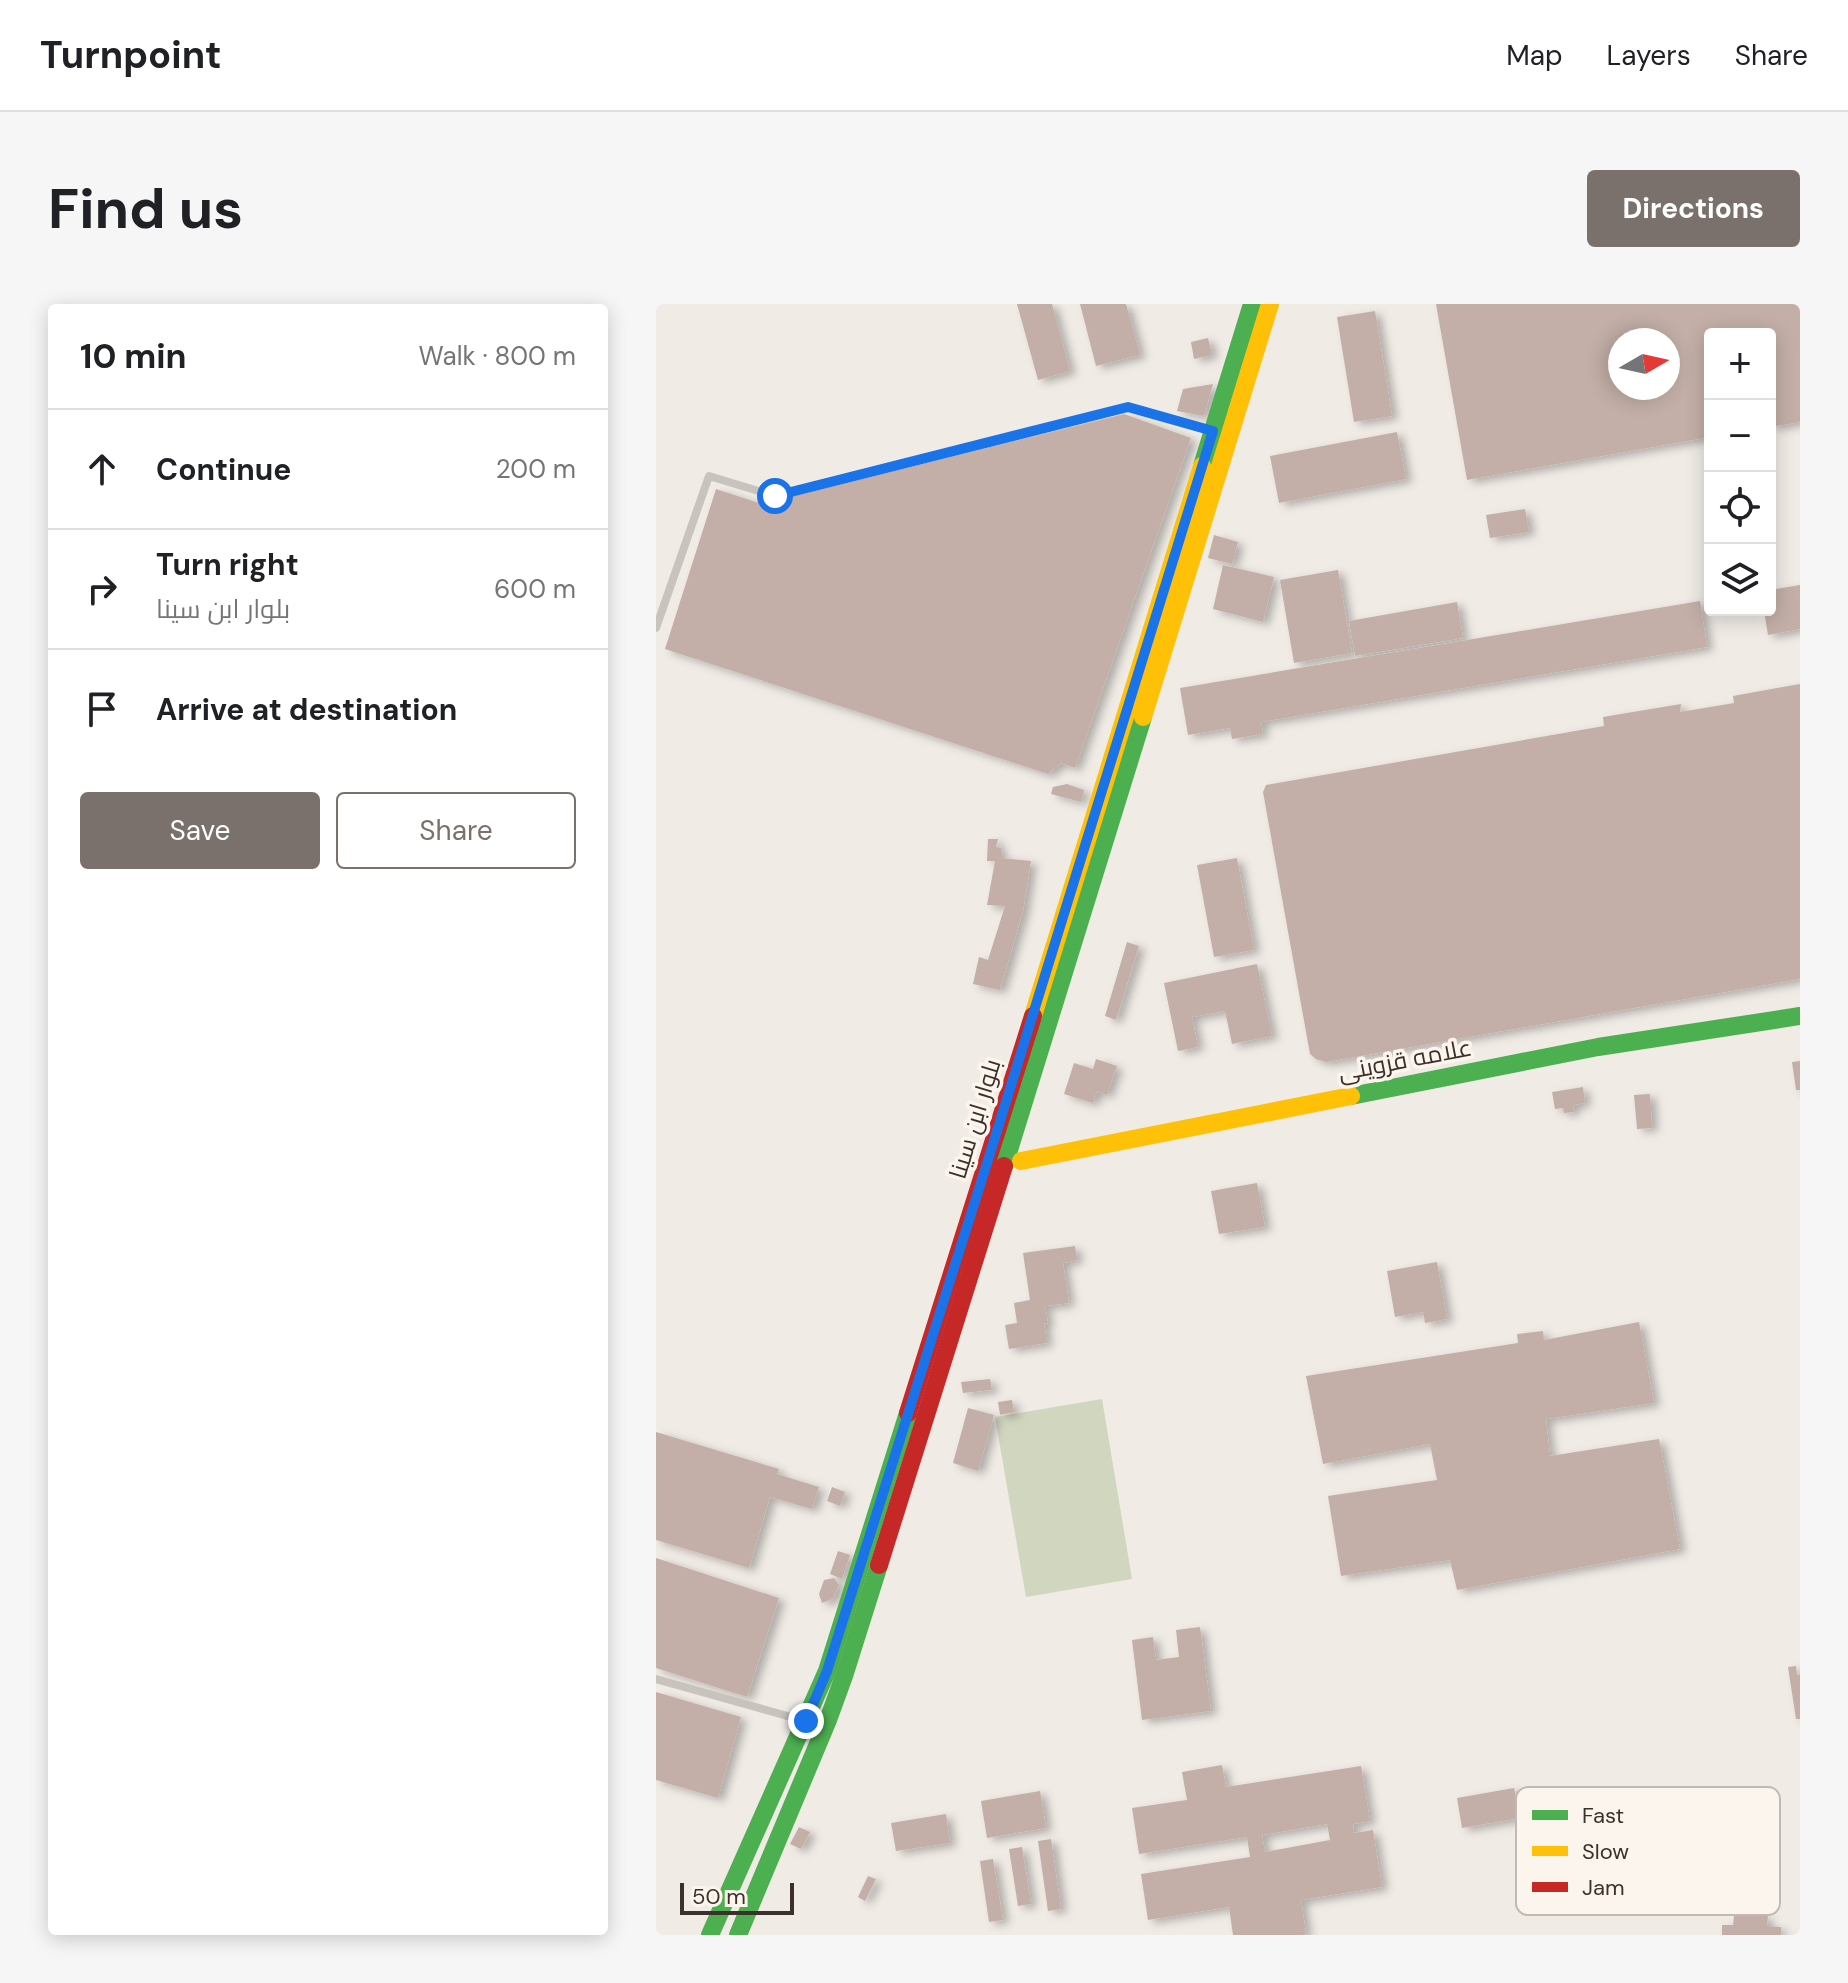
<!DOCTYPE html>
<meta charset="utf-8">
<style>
body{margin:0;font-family:"DM Sans",Cairo,sans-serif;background:#f6f6f6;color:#202124}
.controls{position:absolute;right:24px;top:24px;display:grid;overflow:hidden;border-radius:8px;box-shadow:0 4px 20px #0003}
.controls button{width:72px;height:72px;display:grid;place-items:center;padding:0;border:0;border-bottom:2px solid #e0e0e0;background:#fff;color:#202124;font:40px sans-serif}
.compass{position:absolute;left:952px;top:24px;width:72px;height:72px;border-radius:50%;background:#fff;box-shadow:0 4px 20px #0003;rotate:81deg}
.scale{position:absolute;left:24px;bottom:20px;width:114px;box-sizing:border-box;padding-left:8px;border:4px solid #3b302b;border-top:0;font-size:22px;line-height:28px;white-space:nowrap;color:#3b302b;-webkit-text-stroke:6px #fbf5ee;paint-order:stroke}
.stop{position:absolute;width:24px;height:24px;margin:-18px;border:6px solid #1a73e8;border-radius:50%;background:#fff}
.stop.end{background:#1a73e8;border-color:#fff;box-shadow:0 2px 8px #0008}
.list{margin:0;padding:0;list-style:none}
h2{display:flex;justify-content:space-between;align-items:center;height:104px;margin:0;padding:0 32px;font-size:34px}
h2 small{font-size:26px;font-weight:400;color:#757577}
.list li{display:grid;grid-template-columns:52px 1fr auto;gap:24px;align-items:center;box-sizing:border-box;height:120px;padding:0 32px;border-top:2px solid #e0e0e0}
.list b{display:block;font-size:30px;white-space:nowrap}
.list p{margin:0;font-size:26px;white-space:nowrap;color:#757577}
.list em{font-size:26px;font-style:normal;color:#757577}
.actions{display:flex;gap:16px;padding:24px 32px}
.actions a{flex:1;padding:18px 0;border:2px solid #7a716c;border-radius:8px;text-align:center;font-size:28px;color:#7a716c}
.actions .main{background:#7a716c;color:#fff}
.icon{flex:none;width:44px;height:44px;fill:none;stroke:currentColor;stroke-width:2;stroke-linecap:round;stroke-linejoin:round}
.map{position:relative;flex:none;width:1144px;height:1631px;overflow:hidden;border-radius:8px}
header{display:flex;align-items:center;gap:48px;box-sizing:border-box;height:112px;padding:0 40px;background:#fff;border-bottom:2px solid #e0e0e0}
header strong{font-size:38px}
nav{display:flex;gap:44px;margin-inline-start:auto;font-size:28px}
.intro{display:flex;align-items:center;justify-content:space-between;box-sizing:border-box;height:192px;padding:0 48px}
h1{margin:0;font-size:56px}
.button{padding:20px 36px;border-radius:8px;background:#7a716c;color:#fff;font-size:28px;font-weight:700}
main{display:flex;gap:48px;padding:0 48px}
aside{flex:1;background:#fff;border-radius:8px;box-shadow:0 4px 20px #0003}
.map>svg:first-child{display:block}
.green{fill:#d1d6bf}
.building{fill:#c3afa7;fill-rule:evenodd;filter:url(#shadow)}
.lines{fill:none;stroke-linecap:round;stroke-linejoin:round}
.lane{stroke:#c9c3be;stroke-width:8}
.fast{stroke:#4caf50;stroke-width:18}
.slow{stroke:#ffc107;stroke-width:18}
.jam{stroke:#c62828;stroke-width:18}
.route{stroke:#1a73e8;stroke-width:10}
.labels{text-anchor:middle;stroke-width:7;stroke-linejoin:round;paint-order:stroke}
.street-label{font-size:24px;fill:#3b302b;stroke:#fbf5ee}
.key{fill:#fbf5ee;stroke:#c1bab4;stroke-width:2}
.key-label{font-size:22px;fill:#3b302b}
</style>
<header>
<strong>Turnpoint</strong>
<nav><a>Map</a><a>Layers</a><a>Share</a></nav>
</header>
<div class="intro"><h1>Find us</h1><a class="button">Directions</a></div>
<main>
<aside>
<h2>10 min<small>Walk · 800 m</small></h2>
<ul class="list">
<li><svg class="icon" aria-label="ahead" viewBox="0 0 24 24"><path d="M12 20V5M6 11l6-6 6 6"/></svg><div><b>Continue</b></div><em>200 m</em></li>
<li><svg class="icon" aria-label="right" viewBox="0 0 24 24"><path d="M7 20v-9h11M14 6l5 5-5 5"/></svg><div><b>Turn right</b><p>بلوار ابن سینا</p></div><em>600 m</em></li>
<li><svg class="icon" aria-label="arrive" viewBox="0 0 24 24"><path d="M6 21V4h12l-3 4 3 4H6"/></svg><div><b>Arrive at destination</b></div></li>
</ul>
<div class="actions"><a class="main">Save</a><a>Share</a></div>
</aside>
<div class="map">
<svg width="1144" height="1631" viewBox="0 0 1144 1631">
<defs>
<filter id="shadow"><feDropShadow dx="6" dy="3.5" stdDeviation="4" flood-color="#0004"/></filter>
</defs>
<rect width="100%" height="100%" fill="#f0ebe5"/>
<path class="green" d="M446 1095 476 1275 370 1293 339 1113Z"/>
<g class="building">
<path d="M361 0H396L414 67 382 76Z"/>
<path d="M424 0H470L484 51 440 62Z"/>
<path d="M780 0H1144V118L1114 123V30H1054V133L811 176ZM964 36H1012V84H964Z"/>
<path d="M719 7 736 112 698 118 681 13Z"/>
<path d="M552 34 556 51 538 55 535 38Z"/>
<path d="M557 80 548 112 521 107 527 85Z"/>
<path d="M468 110 535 134 419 464 405 459 392 470 9 345 60 185 106 200Z"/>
<path d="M741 128 750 175 623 199 614 152Z"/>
<path d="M869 205 873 228 834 234 830 211Z"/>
<path d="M558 231 582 238 576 260 552 254Z"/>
<path d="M567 261 618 273 607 318 557 305Z"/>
<path d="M682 266 696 349 638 359 624 276Z"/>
<path d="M1144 281V325L1112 331 1108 306H1114V286Z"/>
<path d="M1044 297 1051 343 605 418 607 430 576 435 574 424 532 431 524 384Z"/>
<path d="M801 298 807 334 699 352 693 317Z"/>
<path d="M1144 380V675L670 758 660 755 654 750 607 488 610 481 948 422 947 413 1025 400 1024 408 1078 399 1077 392Z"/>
<path d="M411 480 428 486 425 498 395 490 397 483Z"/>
<path d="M332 535H342L340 543 345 544V554L375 557 367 607 344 686 317 680 323 653 332 656 349 602 331 601 339 557H331Z"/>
<path d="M581 554 598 646 558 653 541 561Z"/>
<path d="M471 638 483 642 460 716 449 712Z"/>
<path d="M601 660 616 732 576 740 569 707 536 713 542 743 522 747 508 679Z"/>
<path d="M440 755 461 762 451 791 441 787 437 799 408 790 418 759 437 765Z"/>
<path d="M1144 757V786H1140L1136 758Z"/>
<path d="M927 783 929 799 917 801 918 808 908 809 907 804 899 805 896 788Z"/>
<path d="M994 790 996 824 981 825 978 791Z"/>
<path d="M601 879 609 923 563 930 555 887Z"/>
<path d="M419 942 421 956 407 959 413 999 389 1002 392 1019 388 1020 391 1039 353 1045 349 1021 361 1019 358 999 374 996 367 949Z"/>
<path d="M781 958 791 1015 769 1019 767 1008 739 1013 731 967Z"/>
<path d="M983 1018 998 1099 890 1115 894 1152 1003 1135 1024 1245 801 1286 794 1256 685 1272 672 1192 781 1176 774 1140 667 1160 650 1072 862 1039 861 1030 887 1027 888 1036Z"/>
<path d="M334 1075 336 1086 307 1089 305 1078Z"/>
<path d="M356 1096 358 1108 344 1111 342 1098Z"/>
<path d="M312 1104 338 1111 322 1167 297 1159Z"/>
<path d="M0 1128 123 1165 121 1170 163 1183 156 1205 114 1193 93 1264 0 1236Z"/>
<path d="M176 1183 189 1188 184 1202 171 1197Z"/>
<path d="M182 1247 194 1251 186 1275 174 1270Z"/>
<path d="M0 1254 123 1294 91 1393 0 1364Z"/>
<path d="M178 1274 183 1281 177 1295 166 1299 163 1290 168 1276Z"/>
<path d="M544 1323 555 1407 486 1416 476 1336 497 1333 500 1356 523 1353 520 1326Z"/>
<path d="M1140 1362 1141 1371H1144V1415H1140L1132 1363Z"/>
<path d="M0 1388 85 1413 62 1494 0 1476Z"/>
<path d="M566 1461 570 1483 705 1462 714 1517 697 1520 698 1529 717 1526 726 1583 645 1596 650 1630 646 1631H577L573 1603 492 1616 485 1570 594 1553 591 1533 483 1550 476 1504 531 1496 526 1468ZM671 1520 674 1536 609 1548 606 1531Z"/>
<path d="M858 1484 864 1514 806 1524 801 1494Z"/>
<path d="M384 1487 390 1524 331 1534 325 1497Z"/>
<path d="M290 1510 294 1539 240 1547 235 1519Z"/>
<path d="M143 1523 154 1528 145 1545 134 1540Z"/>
<path d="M395 1535 405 1605 392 1607 382 1537Z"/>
<path d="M366 1543 375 1600 362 1602 353 1545Z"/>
<path d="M337 1555 347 1616 333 1618 324 1557Z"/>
<path d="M212 1572 220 1575 209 1597 202 1593Z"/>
<path d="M1096 1608 1102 1612H1112L1111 1622 1125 1623V1631H1066V1621H1077L1078 1612H1093Z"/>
</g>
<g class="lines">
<g class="lane">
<path d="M0 324 53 172 119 192 472 103 556 126"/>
<path d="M0 1375 149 1417"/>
</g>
<g class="fast">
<path d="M546 162 596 0"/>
<path d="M695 792 942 743 1144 712"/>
<path d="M348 862 487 413"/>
<path d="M54 1631 171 1367 252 1109"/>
<path d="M82 1631 172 1416 188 1372 223 1261"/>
</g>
<g class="slow">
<path d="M487 413 614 0"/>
<path d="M377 712 546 162"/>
<path d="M365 857 695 792"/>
</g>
<g class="jam">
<path d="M252 1109 377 712"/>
<path d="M223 1261 348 862"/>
</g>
</g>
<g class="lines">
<path class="route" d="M119 192 472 103 557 127 332 856 171 1367 150 1417"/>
</g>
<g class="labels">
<g class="street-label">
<text transform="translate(749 756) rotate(-11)" y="8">علامه قزوینی</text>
<text transform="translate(319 815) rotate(-73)" y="8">بلوار ابن سینا</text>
</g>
</g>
<rect x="860" y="1483" width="264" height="128" rx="12" class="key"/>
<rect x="876" y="1506" width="36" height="10" fill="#4caf50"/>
<rect x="876" y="1542" width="36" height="10" fill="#ffc107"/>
<rect x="876" y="1578" width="36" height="10" fill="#c62828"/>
<g class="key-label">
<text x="926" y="1519">Fast</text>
<text x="926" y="1555">Slow</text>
<text x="926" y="1591">Jam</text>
</g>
</svg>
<div class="controls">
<button>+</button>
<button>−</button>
<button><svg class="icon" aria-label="locate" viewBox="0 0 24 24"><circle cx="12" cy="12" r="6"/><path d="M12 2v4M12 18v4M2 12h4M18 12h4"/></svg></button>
<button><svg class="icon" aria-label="layers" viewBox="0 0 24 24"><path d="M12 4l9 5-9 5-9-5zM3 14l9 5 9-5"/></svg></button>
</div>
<svg class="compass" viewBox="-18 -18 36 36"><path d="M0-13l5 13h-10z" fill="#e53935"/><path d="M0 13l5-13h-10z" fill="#757577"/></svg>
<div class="scale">50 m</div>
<div class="stop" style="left:119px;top:192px"></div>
<div class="stop end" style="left:150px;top:1417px"></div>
</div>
</main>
